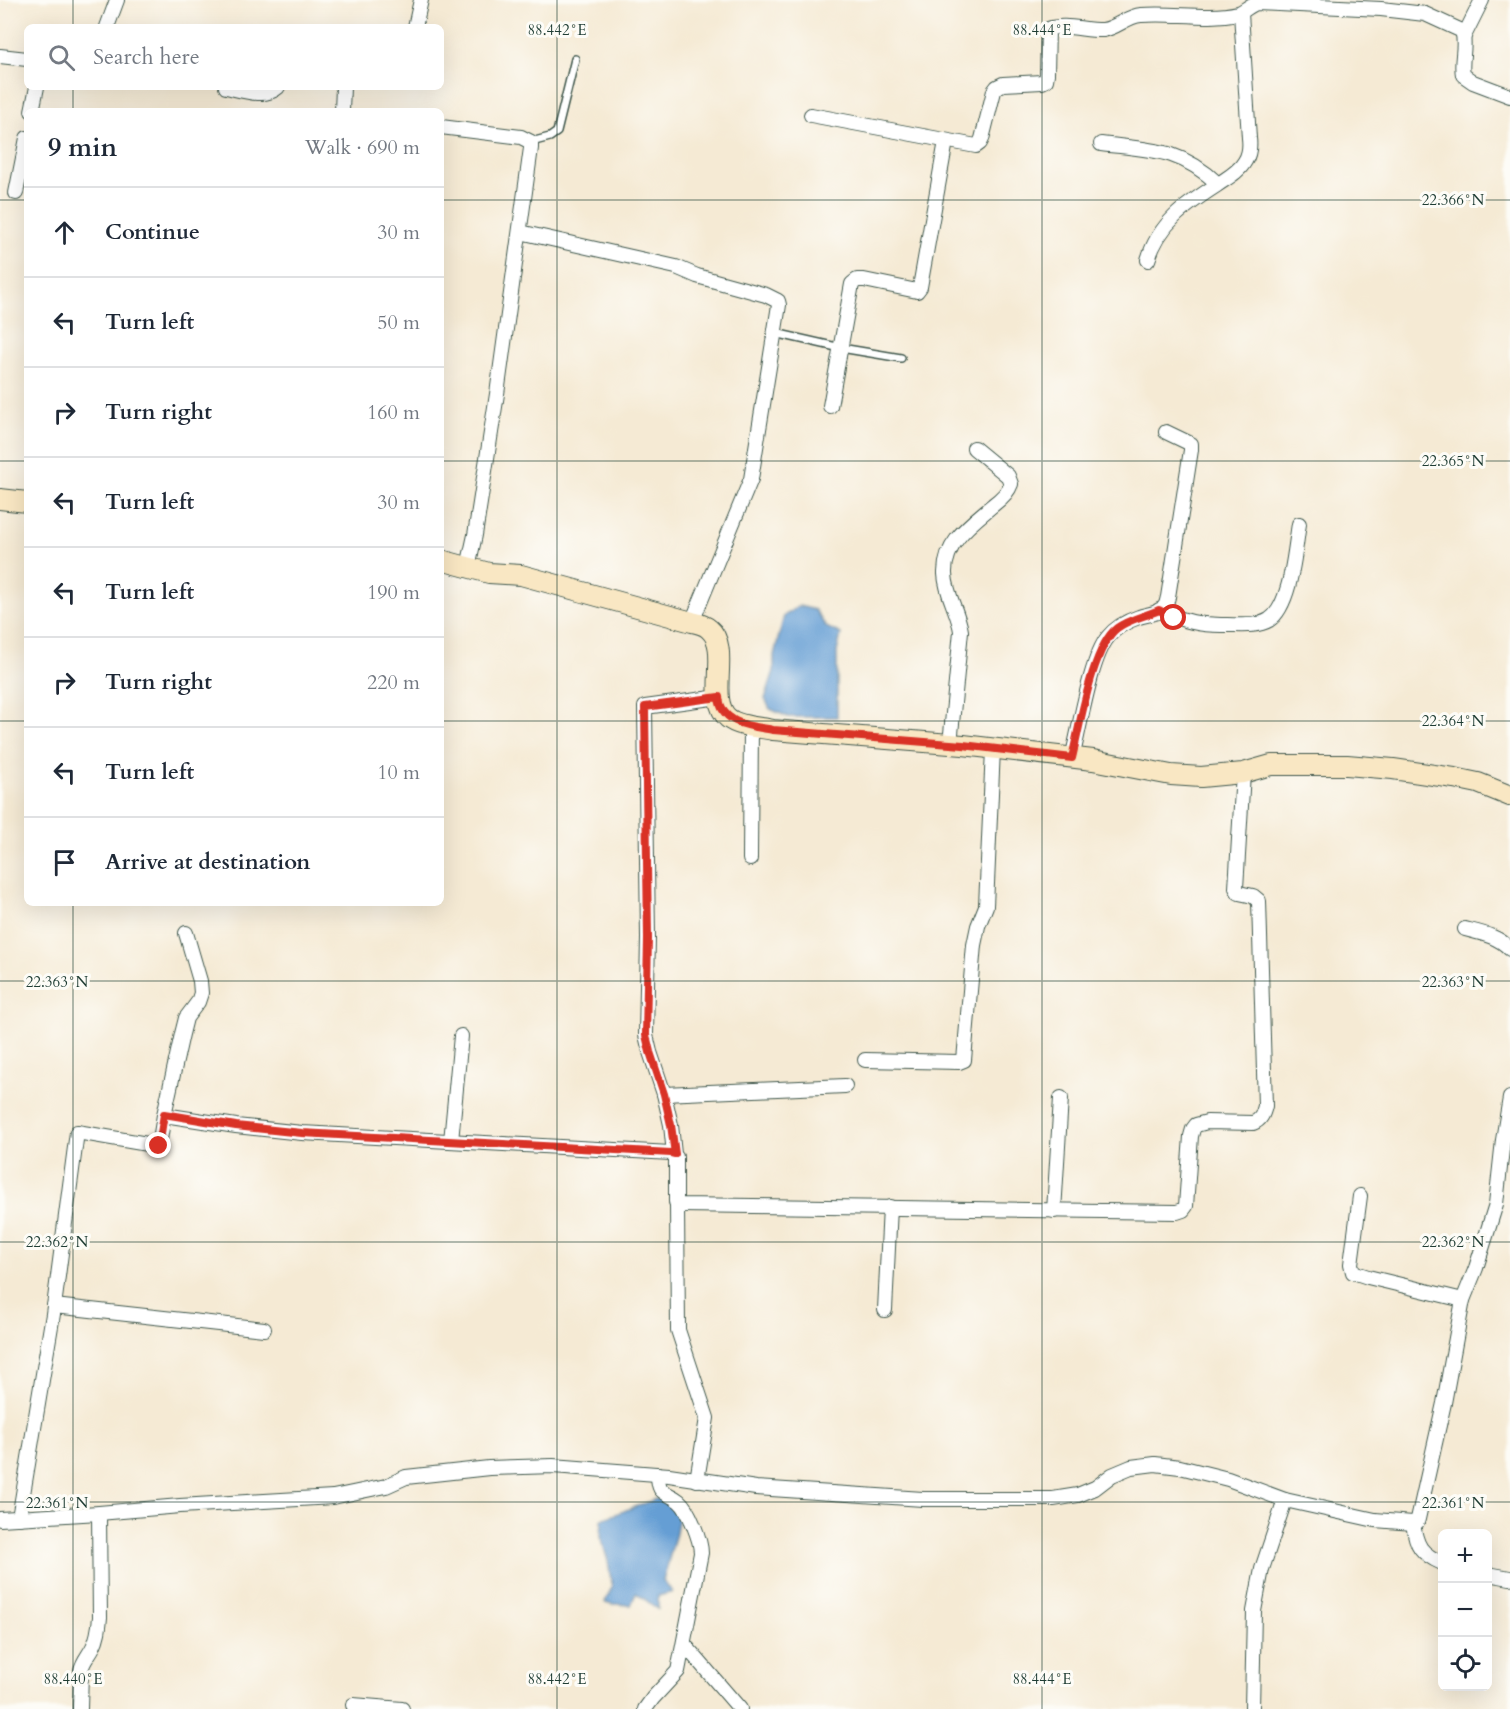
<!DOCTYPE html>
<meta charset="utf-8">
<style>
body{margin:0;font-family:Cardo,serif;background:#f6f6f7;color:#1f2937}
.controls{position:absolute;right:18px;bottom:18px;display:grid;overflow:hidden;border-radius:9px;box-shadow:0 6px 24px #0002}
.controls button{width:54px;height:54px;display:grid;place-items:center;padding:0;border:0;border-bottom:2px solid #e0e1e3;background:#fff;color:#1f2937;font:30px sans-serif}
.stop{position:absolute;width:18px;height:18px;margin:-14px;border:4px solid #d93025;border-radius:50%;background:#fff}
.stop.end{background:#d93025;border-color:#fff;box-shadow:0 2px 6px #0008}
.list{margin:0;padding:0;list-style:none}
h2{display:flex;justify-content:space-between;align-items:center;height:78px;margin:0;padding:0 24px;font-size:26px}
h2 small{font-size:20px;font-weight:400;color:#747a83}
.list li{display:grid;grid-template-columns:39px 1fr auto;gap:18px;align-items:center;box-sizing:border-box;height:90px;padding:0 24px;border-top:2px solid #e0e1e3}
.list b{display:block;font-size:22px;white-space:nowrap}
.list em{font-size:20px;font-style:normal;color:#747a83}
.icon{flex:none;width:33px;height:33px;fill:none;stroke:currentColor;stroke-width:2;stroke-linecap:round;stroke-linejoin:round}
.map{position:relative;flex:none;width:1510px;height:1709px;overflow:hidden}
.search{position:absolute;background:#fff;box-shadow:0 6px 24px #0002;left:24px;top:24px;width:420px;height:66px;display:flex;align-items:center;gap:15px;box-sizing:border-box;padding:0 21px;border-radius:9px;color:#747a83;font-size:22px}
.panel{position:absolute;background:#fff;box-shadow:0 6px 24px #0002;left:24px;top:108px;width:420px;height:798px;border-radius:9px}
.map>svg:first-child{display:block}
.water{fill:#659ed4;stroke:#426e84;stroke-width:1.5}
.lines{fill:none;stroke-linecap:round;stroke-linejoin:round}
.lane-casing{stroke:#3f574c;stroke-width:10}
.street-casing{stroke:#3f574c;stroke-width:16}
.secondary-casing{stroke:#3f574c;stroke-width:22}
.lane{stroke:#fff;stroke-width:7}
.street{stroke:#fff;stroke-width:14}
.secondary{stroke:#f9e7c3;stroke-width:20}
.route{stroke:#d93025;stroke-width:8}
.ticks{fill:none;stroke:#1f3d34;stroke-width:1.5;stroke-opacity:0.45}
.ticks-label{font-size:15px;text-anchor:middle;fill:#1f3d34;stroke:#fdfcf7;stroke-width:6;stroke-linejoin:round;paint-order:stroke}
</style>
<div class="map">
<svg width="1510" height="1709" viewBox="0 0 1510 1709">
<rect width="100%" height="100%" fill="#fdfcf7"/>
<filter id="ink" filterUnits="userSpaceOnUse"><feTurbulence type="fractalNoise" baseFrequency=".0167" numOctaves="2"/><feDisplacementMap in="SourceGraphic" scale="12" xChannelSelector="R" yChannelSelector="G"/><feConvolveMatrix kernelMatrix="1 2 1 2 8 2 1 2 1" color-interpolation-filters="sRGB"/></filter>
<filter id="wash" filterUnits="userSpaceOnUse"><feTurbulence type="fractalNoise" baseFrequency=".008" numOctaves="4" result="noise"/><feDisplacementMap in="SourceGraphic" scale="24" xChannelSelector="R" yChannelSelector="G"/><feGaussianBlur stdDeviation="1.35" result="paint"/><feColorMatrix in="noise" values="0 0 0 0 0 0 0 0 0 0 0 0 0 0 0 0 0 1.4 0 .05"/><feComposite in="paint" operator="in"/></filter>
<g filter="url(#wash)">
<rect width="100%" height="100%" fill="#f5ead4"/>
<g class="water">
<path d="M799 606 815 610 826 627 841 634 837 652V717H788L770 709 765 699 774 671V655L784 616Z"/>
<path d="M656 1499 675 1501 680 1508 676 1533 663 1581 673 1592 658 1596V1609L636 1593 631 1605 613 1604 605 1602 612 1587 608 1561 601 1537 602 1519Z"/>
</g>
</g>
<g filter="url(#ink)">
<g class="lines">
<g class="lane-casing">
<g id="lane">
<path d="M531 142 550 137 557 132 575 59"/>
<path d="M775 333 841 348 901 358"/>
</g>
</g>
<g class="street-casing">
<g id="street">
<path d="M107 27 117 0"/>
<path d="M415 27 421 0"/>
<path d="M1464 36 1482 0"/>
<path d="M0 56 27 59"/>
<path d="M226 87C241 90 265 99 278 87"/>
<path d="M32 111 37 87"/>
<path d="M342 111 343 87"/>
<path d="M811 115 976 146 980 143 982 139 994 91 997 87 1003 84 1042 82 1046 80 1047 74 1048 29C1065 23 1086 31 1103 30 1117 28 1127 16 1141 15 1173 12 1206 20 1238 13 1244 12 1249 5 1257 3L1381 9 1425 14 1462 31C1467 45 1460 60 1463 75L1473 82 1510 96"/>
<path d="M441 127 521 137 531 142V148L497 394 475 535 468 567"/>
<path d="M1101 144C1150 150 1180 148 1218 184"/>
<path d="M16 193 27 138"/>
<path d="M520 232 676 267 697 276 766 295 778 301 779 305 751 479 692 622"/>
<path d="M1148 260C1159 223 1186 205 1217 185 1227 178 1239 172 1245 161 1250 153 1250 146 1249 138L1241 13"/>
<path d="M830 406 852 284 857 280H864L917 291 920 287 946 141"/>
<path d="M1159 610C1182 621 1202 626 1227 625 1240 625 1257 627 1269 620 1291 606 1295 548 1299 524"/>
<path d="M950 744 961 631C958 611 946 595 945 574 944 542 972 523 993 505 1001 499 1008 493 1011 484L1008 476 974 448"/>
<path d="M1072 758C1080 728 1090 659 1108 637 1116 627 1127 621 1139 617 1147 614 1160 614 1165 606 1167 603 1167 600 1168 597L1191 450V444L1166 432"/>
<path d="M750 859 751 726"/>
<path d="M1465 929C1481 933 1498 936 1510 949"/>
<path d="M186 933 200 981 201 993 198 1002 186 1018 182 1034 164 1115 236 1126 302 1133 671 1153 676 1157V1202L680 1205 1177 1212 1183 1210 1186 1206 1191 1136 1193 1129 1196 1125 1207 1122 1253 1123C1261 1120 1263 1114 1265 1106L1259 901 1253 896 1239 893 1236 888 1243 773"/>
<path d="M865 1060 959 1062 964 1060 974 945 978 926 986 906 993 749"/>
<path d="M664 1094 845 1086"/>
<path d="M451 1141 461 1036"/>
<path d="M674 1154 671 1125 664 1094 650 1052 646 1035 648 938 645 707 719 697"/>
<path d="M1360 1196 1351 1264 1353 1272 1368 1277 1463 1300"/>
<path d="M677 1204 678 1330 707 1418 697 1480"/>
<path d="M1054 1211 1061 1098"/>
<path d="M54 1306 264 1329"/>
<path d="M885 1310 890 1207"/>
<path d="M19 1518 53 1314 77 1132 159 1146 164 1115"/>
<path d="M0 1519 99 1513 180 1506 333 1497 386 1486 406 1477 489 1468 553 1466 669 1475 756 1488 923 1499H1053L1078 1495 1095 1488 1112 1475 1131 1467 1155 1464 1180 1467 1228 1479 1285 1500 1375 1520 1413 1523 1417 1522 1418 1519 1444 1403 1463 1300 1476 1268 1496 1204 1503 1140 1510 1098"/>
<path d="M1413 1523C1416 1546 1421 1554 1442 1563"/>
<path d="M1488 1574 1510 1578"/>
<path d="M684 1644 740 1709"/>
<path d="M353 1705 402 1709"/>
<path d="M80 1709 81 1670C83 1661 89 1655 93 1647 98 1638 99 1628 100 1617L99 1513"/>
<path d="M645 1709 653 1698 678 1671 701 1553C701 1541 689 1509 679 1501 665 1490 658 1496 658 1474"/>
<path d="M1252 1709 1254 1611 1262 1569 1285 1500"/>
</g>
</g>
<g class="secondary-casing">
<g id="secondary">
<path d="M0 499 27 502"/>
<path d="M441 560 489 573 521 575 692 622C697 623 705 625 709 629 732 648 706 699 728 718 739 727 759 727 773 730L963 745 1093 760 1171 775 1201 777 1243 773 1271 765H1347L1393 769 1454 778 1478 783 1510 796"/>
</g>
</g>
<use href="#lane" class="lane"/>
<use href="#street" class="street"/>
<use href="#secondary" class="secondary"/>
</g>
</g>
<g class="lines" filter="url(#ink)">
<path class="route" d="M159 1146 164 1114 236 1126 302 1133 671 1153 675 1154 671 1125 664 1094 650 1052 646 1035 648 938 645 707 719 697C721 725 752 726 773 730L963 745 1072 758C1080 726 1092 647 1117 628 1129 619 1146 616 1159 610L1174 618"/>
</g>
<path class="ticks" d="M73 0V27M557 0V1709M1042 0V1709M73 87V111M0 200H27M441 200H1510M0 461H27M441 461H1510M0 721H27M441 721H1510M73 903V1709M0 981H1510M0 1242H1510M0 1502H1510"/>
<g class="ticks-label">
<text x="557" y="35">88.442°E</text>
<text x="1042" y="35">88.444°E</text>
<text x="1453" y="205">22.366°N</text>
<text x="1453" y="466">22.365°N</text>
<text x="1453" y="726">22.364°N</text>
<text x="57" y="987">22.363°N</text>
<text x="1453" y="987">22.363°N</text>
<text x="57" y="1247">22.362°N</text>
<text x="1453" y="1247">22.362°N</text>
<text x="57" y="1508">22.361°N</text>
<text x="1453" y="1508">22.361°N</text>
<text x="73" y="1684">88.440°E</text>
<text x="557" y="1684">88.442°E</text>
<text x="1042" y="1684">88.444°E</text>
</g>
</svg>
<div class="controls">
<button>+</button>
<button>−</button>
<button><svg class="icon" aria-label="locate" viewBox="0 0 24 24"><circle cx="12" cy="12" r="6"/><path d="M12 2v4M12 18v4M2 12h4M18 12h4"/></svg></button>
</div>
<div class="stop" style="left:1174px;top:618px"></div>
<div class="stop end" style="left:159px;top:1146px"></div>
<div class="search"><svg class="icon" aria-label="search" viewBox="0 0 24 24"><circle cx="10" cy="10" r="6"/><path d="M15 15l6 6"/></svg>Search here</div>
<section class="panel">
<h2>9 min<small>Walk · 690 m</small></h2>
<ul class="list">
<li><svg class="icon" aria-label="ahead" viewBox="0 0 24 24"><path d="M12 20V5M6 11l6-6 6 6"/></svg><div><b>Continue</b></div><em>30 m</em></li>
<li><svg class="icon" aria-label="left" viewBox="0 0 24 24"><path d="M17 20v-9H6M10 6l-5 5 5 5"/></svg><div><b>Turn left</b></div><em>50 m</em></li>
<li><svg class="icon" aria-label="right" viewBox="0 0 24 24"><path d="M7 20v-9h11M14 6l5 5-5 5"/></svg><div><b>Turn right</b></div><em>160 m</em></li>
<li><svg class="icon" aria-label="left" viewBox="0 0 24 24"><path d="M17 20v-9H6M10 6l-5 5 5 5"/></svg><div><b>Turn left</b></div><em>30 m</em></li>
<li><svg class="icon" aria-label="left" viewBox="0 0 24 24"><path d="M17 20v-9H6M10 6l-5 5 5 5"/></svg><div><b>Turn left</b></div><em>190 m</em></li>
<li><svg class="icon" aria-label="right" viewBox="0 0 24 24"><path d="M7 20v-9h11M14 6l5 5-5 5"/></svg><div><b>Turn right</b></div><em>220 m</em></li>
<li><svg class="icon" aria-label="left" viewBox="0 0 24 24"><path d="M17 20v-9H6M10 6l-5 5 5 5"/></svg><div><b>Turn left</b></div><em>10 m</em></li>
<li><svg class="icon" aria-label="arrive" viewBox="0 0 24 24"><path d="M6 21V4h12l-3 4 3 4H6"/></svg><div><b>Arrive at destination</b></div></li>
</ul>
</section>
</div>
